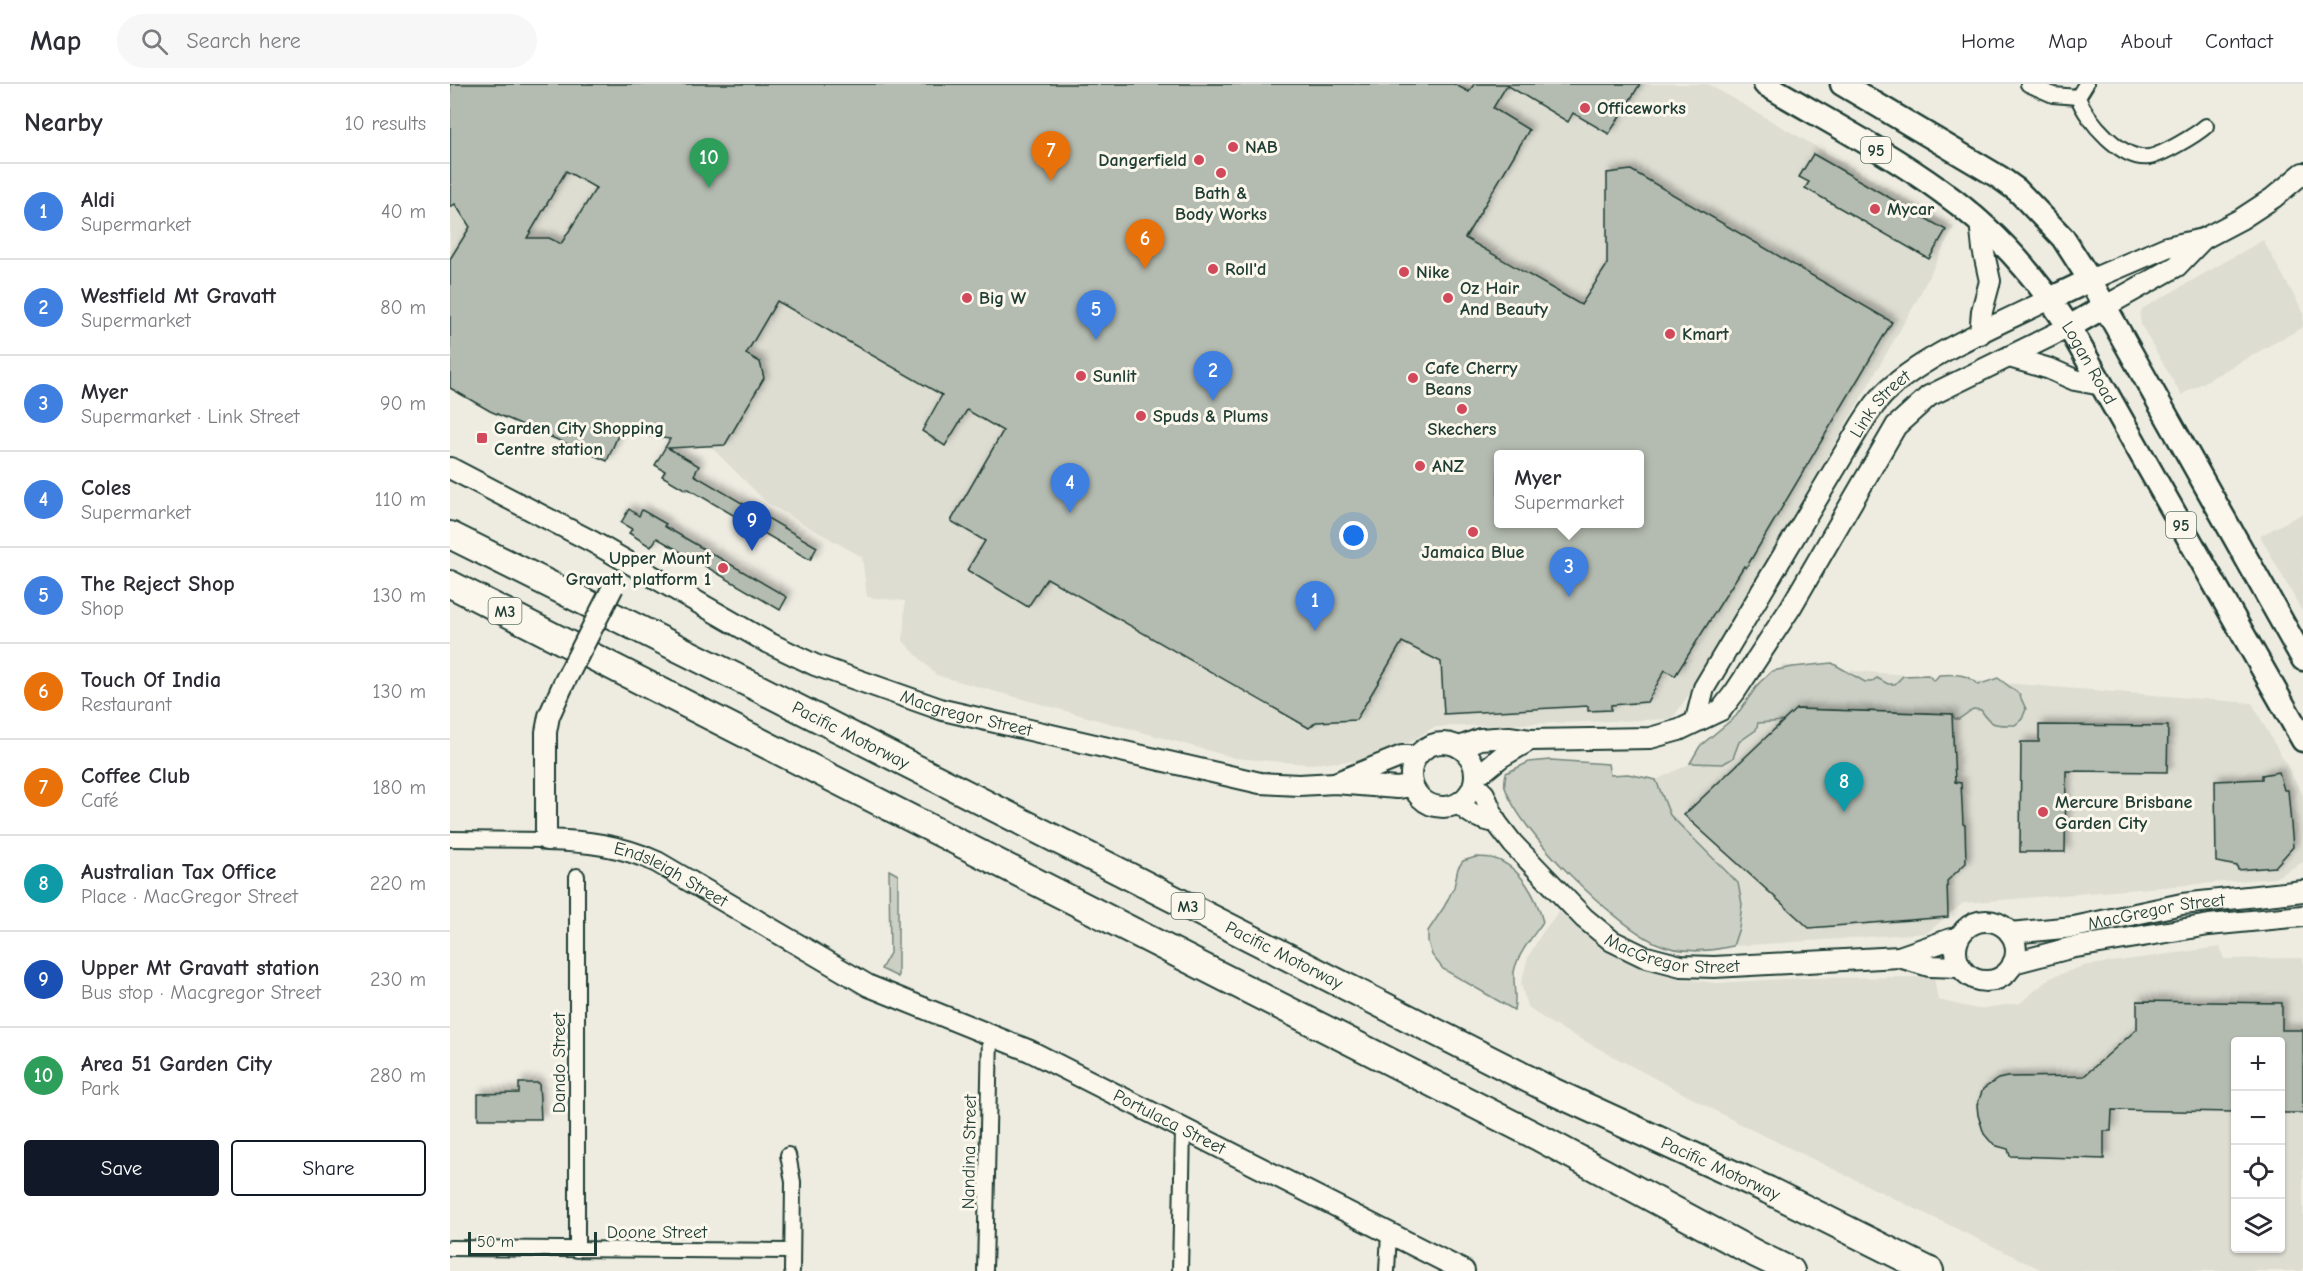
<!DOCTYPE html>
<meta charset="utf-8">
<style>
body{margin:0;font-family:"Comic Neue",sans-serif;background:#f7f7f7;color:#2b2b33}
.controls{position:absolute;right:18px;bottom:18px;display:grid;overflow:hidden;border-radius:6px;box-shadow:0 2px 4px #0004}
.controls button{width:54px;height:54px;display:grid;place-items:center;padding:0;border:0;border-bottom:2px solid #e1e1e2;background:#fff;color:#2b2b33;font:30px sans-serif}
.scale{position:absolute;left:18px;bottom:15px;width:129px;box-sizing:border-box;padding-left:6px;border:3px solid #1f3d34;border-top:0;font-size:16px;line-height:21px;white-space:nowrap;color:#1f3d34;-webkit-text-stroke:4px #fbf7ec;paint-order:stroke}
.you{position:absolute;left:904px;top:452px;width:21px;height:21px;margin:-15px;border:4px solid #fff;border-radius:50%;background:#1a73e8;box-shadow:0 0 0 9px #1a73e833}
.badge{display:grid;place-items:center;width:39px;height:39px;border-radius:50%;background:#111827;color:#fff;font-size:20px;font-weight:700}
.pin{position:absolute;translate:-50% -50px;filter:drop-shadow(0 2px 3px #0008)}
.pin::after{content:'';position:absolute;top:32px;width:21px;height:18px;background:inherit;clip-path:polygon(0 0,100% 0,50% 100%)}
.popup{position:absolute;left:1044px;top:366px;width:150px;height:78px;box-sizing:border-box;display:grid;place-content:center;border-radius:6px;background:#fff;filter:drop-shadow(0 2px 4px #0005);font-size:20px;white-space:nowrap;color:#7c7c81}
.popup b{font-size:22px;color:#2b2b33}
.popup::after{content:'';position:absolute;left:50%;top:100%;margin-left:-12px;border:12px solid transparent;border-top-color:#fff}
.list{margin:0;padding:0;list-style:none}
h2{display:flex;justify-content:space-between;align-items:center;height:78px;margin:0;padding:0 24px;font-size:26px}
h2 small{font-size:20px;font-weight:400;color:#7c7c81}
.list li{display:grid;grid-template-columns:39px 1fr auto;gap:18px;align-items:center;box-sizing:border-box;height:96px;padding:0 24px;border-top:2px solid #e1e1e2}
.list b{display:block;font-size:22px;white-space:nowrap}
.list p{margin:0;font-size:20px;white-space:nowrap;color:#7c7c81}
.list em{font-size:20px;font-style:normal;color:#7c7c81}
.actions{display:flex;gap:12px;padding:18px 24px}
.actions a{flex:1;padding:14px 0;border:2px solid #111827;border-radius:6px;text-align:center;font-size:21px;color:#111827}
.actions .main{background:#111827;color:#fff}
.icon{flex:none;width:33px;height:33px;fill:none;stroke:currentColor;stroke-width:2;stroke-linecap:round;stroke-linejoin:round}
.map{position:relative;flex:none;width:1853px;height:1187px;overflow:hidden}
header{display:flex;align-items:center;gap:36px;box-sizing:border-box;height:84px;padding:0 30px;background:#fff;border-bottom:2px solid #e1e1e2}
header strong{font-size:28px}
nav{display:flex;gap:33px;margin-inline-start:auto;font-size:21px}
.search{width:420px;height:54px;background:#f7f7f7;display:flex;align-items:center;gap:15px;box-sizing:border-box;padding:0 21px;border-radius:33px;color:#7c7c81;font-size:22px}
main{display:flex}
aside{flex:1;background:#fff}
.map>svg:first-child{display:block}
.built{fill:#ddddd2;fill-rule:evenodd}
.green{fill:#cbcfc4;stroke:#75867c;stroke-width:1.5}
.building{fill:#b4bbb0;stroke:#1f3d34;stroke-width:1.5;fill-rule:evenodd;filter:url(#shadow)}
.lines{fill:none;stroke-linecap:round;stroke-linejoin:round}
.street-casing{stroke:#1f3d34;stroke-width:18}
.secondary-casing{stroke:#1f3d34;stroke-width:24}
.primary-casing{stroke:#1f3d34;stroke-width:27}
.highway-casing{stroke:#1f3d34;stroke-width:30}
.street{stroke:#fbf7ec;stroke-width:14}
.secondary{stroke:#fbf7ec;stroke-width:20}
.primary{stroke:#fbf7ec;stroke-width:22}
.highway{stroke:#fbf7ec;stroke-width:26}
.secondary-bridge-casing{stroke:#1f3d34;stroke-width:24;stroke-linecap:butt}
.secondary-bridge{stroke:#fbf7ec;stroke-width:20}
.poi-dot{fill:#d1495b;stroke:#fbf7ec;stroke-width:2}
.labels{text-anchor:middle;stroke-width:6;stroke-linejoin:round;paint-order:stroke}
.shield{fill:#fbf7ec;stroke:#61756b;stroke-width:1.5}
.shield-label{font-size:16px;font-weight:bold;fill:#1f3d34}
.poi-label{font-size:18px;font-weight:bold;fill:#1f3d34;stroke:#fbf7ec;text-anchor:start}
.street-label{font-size:18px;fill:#1f3d34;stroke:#fbf7ec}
</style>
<header>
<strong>Map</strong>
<div class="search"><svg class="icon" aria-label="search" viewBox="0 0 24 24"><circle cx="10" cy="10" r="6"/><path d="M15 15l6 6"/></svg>Search here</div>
<nav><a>Home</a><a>Map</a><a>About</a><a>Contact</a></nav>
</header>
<main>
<aside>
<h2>Nearby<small>10 results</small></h2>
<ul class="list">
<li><span class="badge" style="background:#3f7fe0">1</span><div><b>Aldi</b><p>Supermarket</p></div><em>40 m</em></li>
<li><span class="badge" style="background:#3f7fe0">2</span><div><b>Westfield Mt Gravatt</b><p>Supermarket</p></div><em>80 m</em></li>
<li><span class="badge" style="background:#3f7fe0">3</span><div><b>Myer</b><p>Supermarket · Link Street</p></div><em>90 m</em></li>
<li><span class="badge" style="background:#3f7fe0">4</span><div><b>Coles</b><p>Supermarket</p></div><em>110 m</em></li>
<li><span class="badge" style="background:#3f7fe0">5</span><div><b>The Reject Shop</b><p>Shop</p></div><em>130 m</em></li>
<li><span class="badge" style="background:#e8710a">6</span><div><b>Touch Of India</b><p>Restaurant</p></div><em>130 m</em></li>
<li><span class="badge" style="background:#e8710a">7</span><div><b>Coffee Club</b><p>Café</p></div><em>180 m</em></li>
<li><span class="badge" style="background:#0f9aa8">8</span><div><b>Australian Tax Office</b><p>Place · MacGregor Street</p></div><em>220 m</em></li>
<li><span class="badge" style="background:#1a4fb4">9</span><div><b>Upper Mt Gravatt station</b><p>Bus stop · Macgregor Street</p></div><em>230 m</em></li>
<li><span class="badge" style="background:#2e9e5b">10</span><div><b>Area 51 Garden City</b><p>Park</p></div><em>280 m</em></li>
</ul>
<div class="actions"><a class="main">Save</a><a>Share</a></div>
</aside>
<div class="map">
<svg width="1853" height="1187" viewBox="0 0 1853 1187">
<defs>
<filter id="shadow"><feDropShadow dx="4.5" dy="-4.5" stdDeviation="3" flood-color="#0004"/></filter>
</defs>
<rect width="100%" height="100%" fill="#eeece1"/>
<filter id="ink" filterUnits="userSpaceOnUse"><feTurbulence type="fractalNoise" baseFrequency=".0167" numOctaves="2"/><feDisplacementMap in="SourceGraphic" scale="12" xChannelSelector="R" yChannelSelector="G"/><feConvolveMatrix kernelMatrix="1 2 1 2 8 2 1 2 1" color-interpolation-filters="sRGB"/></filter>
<g filter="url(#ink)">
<g class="built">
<path d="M0 0H1258L1504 143 1466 218 1251 593 1222 635 984 643 952 663 907 677 857 680 785 674 486 591 453 557 455 517 417 513 412 473 317 419 260 362 198 352 56 291 0 238ZM1048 370H1190V440H1048Z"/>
<path d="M1813 156 1853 228V243L1731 311 1691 241 1690 232 1692 225Z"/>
<path d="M1853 429V526L1852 527 1810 452Z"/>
<path d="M1332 581 1802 619 1853 711V778L1825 794 1513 819 1477 849 1283 862 1289 844 1288 799 1220 731 1206 696 1260 670 1302 636Z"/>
<path d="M1109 827 1148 862 1189 882 1226 894 1266 899 1352 894 1484 893 1488 916 1527 925 1570 919 1600 894 1633 882 1770 863 1774 875 1853 874V1187H1594L1298 1044 1097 937 1077 922 1071 900 1078 873 1092 849ZM1786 958H1830V1164H1786Z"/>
</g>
<g class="green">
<path d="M1382 579 1415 598H1421L1427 594 1438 600H1445L1453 592 1478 591 1484 597 1489 591C1505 590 1517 589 1528 601L1548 594 1569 610 1576 625 1572 635 1565 641C1545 641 1542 643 1531 626L1523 625 1509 635H1505L1502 630 1347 625 1334 637 1308 639 1306 646 1289 658 1283 674 1273 680 1240 679 1250 662 1286 632 1309 599 1322 587 1343 583Z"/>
<path d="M1101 676 1158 680 1160 691 1178 690 1206 696 1220 731 1288 799 1292 820 1289 844 1283 862C1257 868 1231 870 1206 859 1164 840 1069 748 1055 703 1054 699 1055 694 1056 689L1079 678Z"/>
<path d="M1026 773C1032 773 1039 773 1045 775 1071 783 1087 814 1093 838 1083 852 1067 871 1064 888 1063 901 1067 914 1064 926L993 885 982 871 978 858V847L994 823 1004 803 1008 784 1013 777Z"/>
<path d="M439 786 448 791V893L431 885 440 869Z"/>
</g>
<g class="building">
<path d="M0 0H1004L1019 8 1024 0H1190L1159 50 1123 29 1118 38 1057 1 1043 24 1079 46 1015 154 1131 221 1157 181V89L1181 86 1442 238 1296 484 1294 482 1225 592 1215 586 1197 618 1161 621V626L1138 627V622L994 630 991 578 952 558 906 636 866 638 859 644 597 494 578 523 517 486 535 457 501 437 553 347 517 326 495 362 472 347 492 311 327 217 296 270 310 278 314 294 275 361 218 364 249 382 244 391 367 463 360 476 237 404 236 406 212 392 215 387 205 381 220 355 198 352 176 342 173 351 169 349 157 377 40 327 0 304V175L20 143 5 120 0 123ZM116 87 146 104 111 160 99 154H77ZM1048 370H1190V440H1048Z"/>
<path d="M1363 70 1496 146 1479 175 1355 104 1359 98 1349 93Z"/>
<path d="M179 425 189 432 192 426 216 440 214 442 337 513 330 526 207 454 201 463 179 449 182 445 171 439Z"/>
<path d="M1346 625 1502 630 1505 698 1511 699 1513 740 1515 741 1516 779 1497 797 1498 833 1359 844 1234 731Z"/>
<path d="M1589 641 1718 642 1717 688 1616 687 1615 768H1570L1571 658H1589Z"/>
<path d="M1829 688 1834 706H1838L1843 763 1825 783 1788 786 1787 782 1766 778 1765 697 1812 695V691Z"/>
<path d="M1687 917 1832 919V946H1853V1029H1830V957H1785V1028L1662 1026 1661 1047H1654V1075L1560 1072 1558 1065 1547 1062 1540 1057 1534 1050 1528 1031 1527 1021 1533 1005 1548 995 1557 993 1634 992 1687 945Z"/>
<path d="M69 999H89L91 1035H28V1010L69 1009Z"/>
</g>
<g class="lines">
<g class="street-casing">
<g id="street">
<path d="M1578 0 1603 11 1628 13"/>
<path d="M1636 0 1628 13C1636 36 1672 77 1699 73 1712 71 1746 51 1756 42"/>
<path d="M0 755 96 756"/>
<path d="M338 1071 343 1098 342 1187"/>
<path d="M0 1164 342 1167"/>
<path d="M127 1166V792"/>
<path d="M535 1187 540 950"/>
<path d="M730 1187 733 1045"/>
<path d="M937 1187 939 1149"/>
</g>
</g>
<g class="secondary-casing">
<g id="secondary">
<path d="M1530 137 1533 165 1540 197 1532 227 1530 250"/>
<path d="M1640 196 1717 163 1753 155 1791 135 1823 114 1853 89"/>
<path d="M1654 223 1727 182 1753 155"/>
<path d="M1559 273 1600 285 1625 296 1652 301"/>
<path id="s1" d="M0 384 143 458 315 557 365 581 493 626 810 699 849 701 885 699 947 704 962 702"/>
<path id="s2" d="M113 601 99 632 96 648V756C135 757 171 761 207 778L419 902 580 967 1014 1187"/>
<path id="s3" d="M1246 636 1254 604 1411 341C1419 328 1428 315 1439 305 1479 269 1551 239 1600 215"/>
<circle cx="993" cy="691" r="32"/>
<path d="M1010 663 1030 655 1059 653 1080 656 1200 654 1229 646 1271 626 1285 608 1341 523 1446 342 1479 312 1619 243"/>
<path d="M1025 688 1035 686 1051 673 1080 656"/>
<path d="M885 699 952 672H966"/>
<path id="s4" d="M1024 700 1034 710 1046 738 1063 760 1134 834 1162 857 1193 872 1231 882 1264 883 1449 873 1501 855H1508"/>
<path d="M1009 719C1019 730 1032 736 1046 738"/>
<circle cx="1536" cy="867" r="30"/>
<path id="s5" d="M1560 849 1624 843 1732 820 1853 807"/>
<path d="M1449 873 1479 882 1511 883"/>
<path d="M1563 879 1620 864 1759 841 1853 832"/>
</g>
</g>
<g class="primary-casing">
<g id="primary">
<path id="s6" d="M1315 0C1374 35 1436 67 1491 107 1542 143 1584 190 1619 243L1853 656"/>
<path d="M1392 0 1549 93 1567 106 1613 154 1640 196 1853 575"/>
<path d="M1600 215 1640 196"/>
<path d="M1619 243 1654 223"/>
</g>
</g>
<g class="highway-casing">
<g id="highway">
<path id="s7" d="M0 451 306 603 1104 1008 1318 1106 1480 1187"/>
<path d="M0 500 1090 1054 1306 1170 1341 1187"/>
</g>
</g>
<use href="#street" class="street"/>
<use href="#secondary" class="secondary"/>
<use href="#primary" class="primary"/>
<use href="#highway" class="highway"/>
<g class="secondary-bridge-casing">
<path id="secondary-bridge" d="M113 601 163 503"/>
</g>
<use href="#secondary-bridge" class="secondary-bridge"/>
</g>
</g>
<g class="poi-dot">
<circle cx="1135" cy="24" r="6"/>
<circle cx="783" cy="63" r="6"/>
<circle cx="749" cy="76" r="6"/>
<circle cx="771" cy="89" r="6"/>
<circle cx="1425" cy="125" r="6"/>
<circle cx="763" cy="185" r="6"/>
<circle cx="954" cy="188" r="6"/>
<circle cx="517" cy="214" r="6"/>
<circle cx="998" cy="214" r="6"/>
<circle cx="1220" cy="250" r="6"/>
<circle cx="631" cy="292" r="6"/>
<circle cx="963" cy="294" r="6"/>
<circle cx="1012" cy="325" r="6"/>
<circle cx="691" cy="332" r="6"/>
<rect x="26" y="348" width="12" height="12" rx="3"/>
<circle cx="970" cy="382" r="6"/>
<circle cx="1023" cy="448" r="6"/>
<circle cx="273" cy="484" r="6"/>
<circle cx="1593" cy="728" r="6"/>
</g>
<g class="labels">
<g class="shield">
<rect x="1411" y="53" width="30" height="26" rx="4.5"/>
<rect x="1716" y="428" width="30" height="26" rx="4.5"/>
<rect x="38.5" y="514" width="33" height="26" rx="4.5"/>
<rect x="721.5" y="809" width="33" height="26" rx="4.5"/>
</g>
<g class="shield-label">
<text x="1426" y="72">95</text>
<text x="1731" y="447">95</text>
<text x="55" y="533">M3</text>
<text x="738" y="828">M3</text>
</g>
<g class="poi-label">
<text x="1147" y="30">Officeworks</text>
<text x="795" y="69">NAB</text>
<text x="737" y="82" text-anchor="end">Dangerfield</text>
<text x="771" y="115" text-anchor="middle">Bath &amp;<tspan x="771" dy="21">Body Works</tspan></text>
<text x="1437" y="131">Mycar</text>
<text x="775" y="191">Roll'd</text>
<text x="966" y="194">Nike</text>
<text x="1010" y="210">Oz Hair<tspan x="1010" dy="21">And Beauty</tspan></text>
<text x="529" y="220">Big W</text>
<text x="1232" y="256">Kmart</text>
<text x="975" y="290">Cafe Cherry<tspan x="975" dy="21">Beans</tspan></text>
<text x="643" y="298">Sunlit</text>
<text x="703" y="338">Spuds &amp; Plums</text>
<text x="44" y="350">Garden City Shopping<tspan x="44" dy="21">Centre station</tspan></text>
<text x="1012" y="351" text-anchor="middle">Skechers</text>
<text x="982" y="388">ANZ</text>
<text x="1023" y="474" text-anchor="middle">Jamaica Blue</text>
<text x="261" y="480" text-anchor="end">Upper Mount<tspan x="261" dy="21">Gravatt, platform 1</tspan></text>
<text x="1605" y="724">Mercure Brisbane<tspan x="1605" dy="21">Garden City</tspan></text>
</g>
<g class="street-label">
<text dy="6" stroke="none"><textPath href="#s6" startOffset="435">Logan Road</textPath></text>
<text dy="6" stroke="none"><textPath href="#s3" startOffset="368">Link Street</textPath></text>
<text dy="6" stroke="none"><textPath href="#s1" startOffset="574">Macgregor Street</textPath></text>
<text dy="6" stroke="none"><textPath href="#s7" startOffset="448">Pacific Motorway</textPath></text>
<text dy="6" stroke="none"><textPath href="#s2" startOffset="290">Endsleigh Street</textPath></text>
<text dy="6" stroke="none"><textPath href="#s5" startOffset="148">MacGregor Street</textPath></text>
<text dy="6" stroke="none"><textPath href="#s4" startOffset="274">MacGregor Street</textPath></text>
<text dy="6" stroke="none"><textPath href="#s7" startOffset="934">Pacific Motorway</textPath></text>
<text transform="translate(109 979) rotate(-90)" y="6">Dando Street</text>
<text dy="6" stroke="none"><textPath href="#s2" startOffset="848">Portulaca Street</textPath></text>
<text transform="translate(519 1068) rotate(-89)" y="6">Nandina Street</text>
<text dy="6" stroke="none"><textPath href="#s7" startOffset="1420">Pacific Motorway</textPath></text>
<text x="207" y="1154">Doone Street</text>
</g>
</g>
</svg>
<div class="controls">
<button>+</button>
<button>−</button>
<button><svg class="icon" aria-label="locate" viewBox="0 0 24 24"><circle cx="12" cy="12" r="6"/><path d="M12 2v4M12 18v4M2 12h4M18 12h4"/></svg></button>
<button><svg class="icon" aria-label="layers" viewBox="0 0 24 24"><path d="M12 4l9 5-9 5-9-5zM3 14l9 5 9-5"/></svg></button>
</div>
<div class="scale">50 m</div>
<div class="you"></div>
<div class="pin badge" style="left:865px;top:547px;background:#3f7fe0">1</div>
<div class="pin badge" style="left:763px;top:317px;background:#3f7fe0">2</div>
<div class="pin badge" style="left:1119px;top:513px;background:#3f7fe0">3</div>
<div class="popup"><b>Myer</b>Supermarket</div>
<div class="pin badge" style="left:620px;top:429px;background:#3f7fe0">4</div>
<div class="pin badge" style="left:646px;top:256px;background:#3f7fe0">5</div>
<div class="pin badge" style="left:695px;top:185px;background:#e8710a">6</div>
<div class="pin badge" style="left:601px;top:97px;background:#e8710a">7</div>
<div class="pin badge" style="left:1394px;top:728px;background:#0f9aa8">8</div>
<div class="pin badge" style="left:302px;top:467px;background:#1a4fb4">9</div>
<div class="pin badge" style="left:259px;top:104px;background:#2e9e5b">10</div>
</div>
</main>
